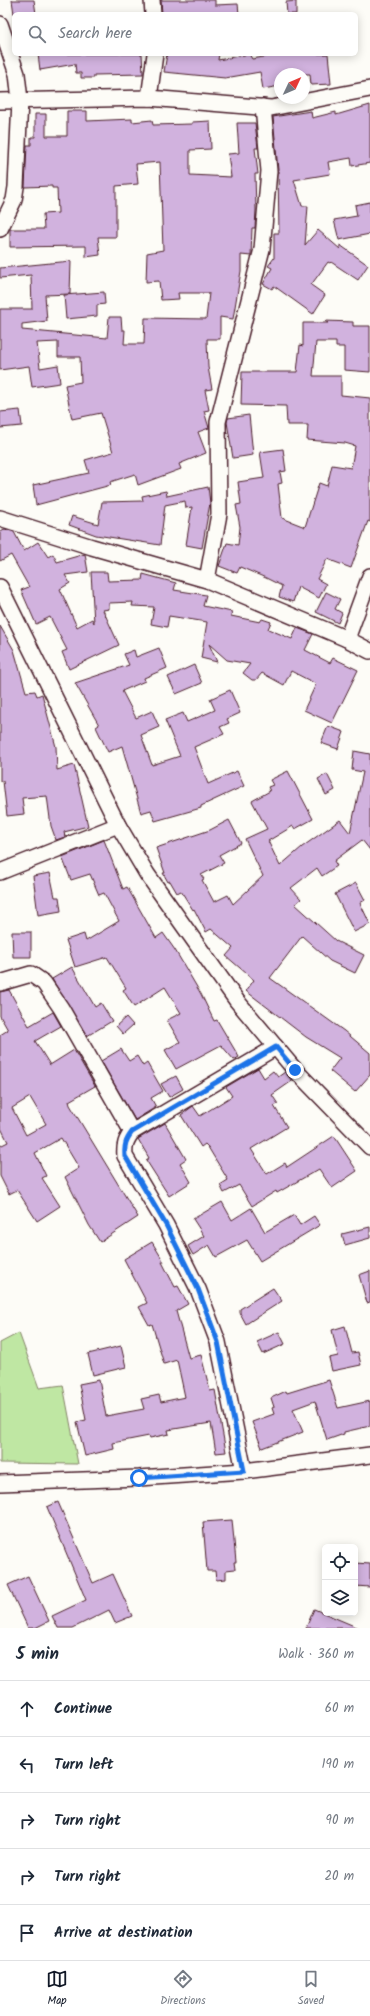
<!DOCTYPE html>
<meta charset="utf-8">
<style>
body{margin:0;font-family:Kalam,sans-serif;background:#f6f6f7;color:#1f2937}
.controls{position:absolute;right:12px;bottom:12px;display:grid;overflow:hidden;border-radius:6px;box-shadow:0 2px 10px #0003}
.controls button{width:36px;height:36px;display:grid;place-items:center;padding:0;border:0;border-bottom:1px solid #e0e1e3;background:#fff;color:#1f2937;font:20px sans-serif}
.compass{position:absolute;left:274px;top:68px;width:36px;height:36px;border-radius:50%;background:#fff;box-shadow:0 2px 10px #0003;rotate:46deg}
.stop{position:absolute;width:12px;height:12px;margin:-9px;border:3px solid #1a73e8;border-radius:50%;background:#fff}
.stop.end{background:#1a73e8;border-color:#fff;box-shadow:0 1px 4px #0008}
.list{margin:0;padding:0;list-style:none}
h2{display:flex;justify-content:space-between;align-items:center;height:52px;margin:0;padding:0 16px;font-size:17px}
h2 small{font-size:13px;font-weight:400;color:#747a83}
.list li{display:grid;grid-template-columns:26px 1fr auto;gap:12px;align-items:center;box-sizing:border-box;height:56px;padding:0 16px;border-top:1px solid #e0e1e3}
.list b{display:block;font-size:15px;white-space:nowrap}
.list em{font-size:13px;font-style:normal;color:#747a83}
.icon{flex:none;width:22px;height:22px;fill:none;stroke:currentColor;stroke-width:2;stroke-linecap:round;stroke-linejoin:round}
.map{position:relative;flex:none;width:370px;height:1628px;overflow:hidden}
.search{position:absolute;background:#fff;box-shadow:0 2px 10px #0003;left:12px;right:12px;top:12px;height:44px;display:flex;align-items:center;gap:10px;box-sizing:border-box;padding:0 14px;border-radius:6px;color:#747a83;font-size:15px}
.sheet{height:332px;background:#fff}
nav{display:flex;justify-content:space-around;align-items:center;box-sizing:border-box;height:56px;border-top:1px solid #e0e1e3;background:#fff;font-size:11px;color:#747a83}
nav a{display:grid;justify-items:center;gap:2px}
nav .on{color:#111827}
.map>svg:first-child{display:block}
.green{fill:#bfe7a3;stroke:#848367}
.building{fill:#d1b2de;stroke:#4a1f2b;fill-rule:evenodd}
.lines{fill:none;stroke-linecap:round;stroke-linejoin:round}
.minor-casing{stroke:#4a1f2b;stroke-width:18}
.minor{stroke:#fdfcf7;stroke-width:15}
.route{stroke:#1a73e8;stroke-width:5}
</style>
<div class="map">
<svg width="370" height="1628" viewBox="0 0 370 1628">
<rect width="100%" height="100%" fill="#fdfcf7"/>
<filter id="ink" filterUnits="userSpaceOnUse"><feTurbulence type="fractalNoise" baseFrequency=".025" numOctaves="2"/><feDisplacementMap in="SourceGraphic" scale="8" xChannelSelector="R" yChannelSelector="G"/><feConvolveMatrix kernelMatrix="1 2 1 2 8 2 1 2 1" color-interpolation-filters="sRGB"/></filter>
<g filter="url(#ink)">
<path class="green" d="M19 1333 39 1388 63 1385 78 1464 0 1463V1343Z"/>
<g class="building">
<path d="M12 0H34L36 14H14Z"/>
<path d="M161 0H215V5L238 4 239 14H162Z"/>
<path d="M296 1V14H287L286 2Z"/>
<path d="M38 54H142L143 74 94 75V78H81V73H76L75 64 40 70Z"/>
<path d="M167 54H219L218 60 249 54 252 59 281 54H328L331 84 311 85 310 74H280V86L263 89 260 72 225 78 164 72Z"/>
<path d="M370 105V163L352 166 351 158 328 162 330 174 294 180 302 206H308L305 245 318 230 340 249V245L368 265 358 280 331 262 330 263 328 262 311 285 325 295 313 314 274 286 272 289 263 284 272 268 268 266 274 258V233H279L278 170 273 117 311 111 312 118 336 112V115Z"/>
<path d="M67 111H87V121L132 119V122L152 120 153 125 192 124V122L210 121 211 149 190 150V175L231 177 228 154 239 153 237 123H255L258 148H255L258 174H255L256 210 255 228H252L251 256 241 255V271L233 319 220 317V339H207L208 367 212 389 205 390 209 410 204 411 209 428 198 432 206 453 179 464 181 469 138 485 135 474 110 482 111 485 36 505 33 485 89 473 85 460 113 452 101 413 72 419 65 385 81 382 80 357H58V342L37 343 40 368 58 365 60 383 32 387 29 366 0 370V309H32L31 275 0 278V268L71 261 70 294 45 295 47 321 22 324V330L107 338 109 317H121L122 330H125L124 344H144L145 318 206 319 209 293H178L179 299 161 300 159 281 146 282 147 253 163 250 160 162 136 164 138 184 116 186V237H98L100 255 86 257V246L10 247V229H44L43 214 58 213 57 188H52V186L25 187 27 145H31V137H35V114H46V136H67Z"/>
<path d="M370 202V234L339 240 334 220 357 216 355 205Z"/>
<path d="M104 292 105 304 97 305V316L66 319 64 295Z"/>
<path d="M325 321 353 322V326H370V372L344 370V347H336V342H316L313 376H341V395L370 398V522L368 521 351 568 327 559 317 579 326 584 319 598 298 587 293 602 279 597 282 586 266 578 240 567 237 573 219 566 227 543 238 545 240 527 236 505 241 504 238 482 264 478 260 452 283 449 286 471 280 472 282 483 278 484 282 518 305 527 319 483 327 486 332 465 351 468 355 446 345 443 307 440 308 425H287L286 406 241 405 242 372H297L300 345 303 346V323H328Z"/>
<path d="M20 410 22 426 0 428V412Z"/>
<path d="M249 415 253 455 233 458 227 422 228 418Z"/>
<path d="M208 487 210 503 202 548 186 545 192 507 186 508 185 501 165 505 160 545 96 535 69 525 72 516 98 524 102 502 143 501 142 496 166 491 167 496Z"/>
<path d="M5 529 14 532 24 551 38 542 48 557 53 554 57 562 85 554 88 572 65 575 70 583 60 589 77 627 92 619 94 623 91 572H107L108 581 142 580 143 574 176 583 174 590 206 595 203 606 232 612 231 616 260 622 262 619 271 622 268 629 292 639 297 628 313 634 305 650 330 663 333 658 358 670 332 723 304 710 316 684 291 671 284 685 262 673 256 680H252L243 673 250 664 227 660 209 644 217 662 201 658 207 622 169 616 167 627 151 624 154 607 132 606 133 602 109 603V609L103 610 119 645 69 669 62 652 67 650 50 617 36 624 21 590 29 587 11 555 0 561V531Z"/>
<path d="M326 592 340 599 335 609 342 613 338 623 316 612Z"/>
<path d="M0 626 14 650 26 692 35 691 37 696 42 694 56 747 57 770 74 765 88 826 64 832 65 837 56 840 51 826 47 796 22 798 24 814 7 816 3 781H0Z"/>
<path d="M159 648 167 668 144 678 145 681 122 691 136 718 152 711 159 727 141 735 152 765 180 756 165 720 183 713 187 722 215 710 210 699 230 690 240 713 227 719 229 723 220 727 224 734 194 747 208 784 237 771 244 786 201 806V808L155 821 151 810 141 813 122 746 108 752 96 727 99 725 75 683 129 665 124 654 134 650 136 657Z"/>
<path d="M194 665 202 683 176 694 168 677Z"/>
<path d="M328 726 344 732 338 749 321 743Z"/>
<path d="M354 751 370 754V850L362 840 334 861 337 866 322 876 317 868 291 888 301 899 295 904 336 941 364 955 355 973 330 961 302 936 270 978 344 1031 370 1053V1075L355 1092 330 1071 340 1058 306 1037 246 991 254 980 226 956 233 948 211 929 206 932 194 909 193 910 181 891 177 893 170 881 168 882 163 873H165L156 848 210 830 229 820 241 843 219 855 224 863 201 875 204 879 202 880 214 902 228 895 233 904 263 876 245 839 267 829 252 801 270 791 268 787 273 785 270 780 288 771 313 819 295 829 293 826 268 841 280 866 302 847 340 820 350 833 363 772 352 770Z"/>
<path d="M327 774 335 790 326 795 318 779Z"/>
<path d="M104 840 123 889 127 887 156 938 163 933 175 950 201 994 214 1021 217 1020 239 1057 234 1060 221 1045 176 1069 165 1050 180 1042 167 1020 181 1013 165 987 134 1007 123 990 126 988 107 957 75 967 66 940 84 934 86 941 119 921 104 893 99 895 90 874 71 880 62 857Z"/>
<path d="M50 873 55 897H59L61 911 38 915 33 876Z"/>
<path d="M356 883 365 900 360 903 370 924 354 932 335 894Z"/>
<path d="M12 932H31V957H13Z"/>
<path d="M72 967 95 1007 101 1003 112 1021 87 1036 52 979Z"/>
<path d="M9 990 29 1026 53 1012 61 1026 35 1041 50 1065 74 1050 95 1086 69 1101 70 1105 138 1217 100 1242 89 1225 65 1177 79 1168 61 1138 35 1153 46 1176 42 1178 60 1206 37 1221 17 1190 9 1194 0 1176V1146L8 1142 0 1126V1035L8 1030 0 1016V992ZM30 1097 46 1124 26 1135 12 1108Z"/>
<path d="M126 1017 133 1025 123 1034 116 1026Z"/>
<path d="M121 1049 129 1061 137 1056 143 1066 147 1063 163 1091 151 1098 156 1107 135 1120 101 1061Z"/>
<path d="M258 1068 264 1078 273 1071 278 1077 285 1072 292 1081 272 1095 278 1104 274 1106 287 1127 251 1149 267 1174 285 1163 287 1167 334 1136 357 1171 332 1188 319 1169 277 1193 276 1191 252 1206 239 1185 224 1193 220 1185 228 1180 208 1147 205 1144 201 1147 181 1115 193 1106 200 1116 232 1096 226 1087Z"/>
<path d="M176 1076 183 1089 169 1097 161 1084Z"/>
<path d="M165 1123 186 1159 180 1163 191 1182 169 1196 146 1160 149 1158 138 1139Z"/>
<path d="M222 1202 232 1220 251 1208 265 1232 294 1215 300 1225 314 1216 320 1225 260 1261 247 1240 216 1257 209 1245 193 1255 188 1246 204 1236 193 1219Z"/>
<path d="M370 1227V1238L345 1245 342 1234Z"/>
<path d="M152 1242 164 1262H162L175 1287 178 1286 188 1304 176 1311 189 1358 201 1355 210 1391 215 1390 226 1452 216 1453 211 1423 168 1430 169 1434 150 1438 149 1436 113 1443 114 1449 85 1456 77 1422 86 1420 79 1384 99 1380 106 1416 144 1409 141 1399 159 1395 161 1402 185 1397 177 1360 164 1364 152 1324 149 1325 139 1307 147 1303 124 1259Z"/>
<path d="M370 1271V1302L367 1303 359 1275Z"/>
<path d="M273 1288 282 1301 246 1324 240 1313V1309Z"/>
<path d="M345 1326 352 1353 358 1352 361 1365 332 1371 329 1358 338 1356 332 1330Z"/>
<path d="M279 1332 285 1344 263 1354 257 1342Z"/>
<path d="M121 1346 126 1367 93 1375 88 1354Z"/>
<path d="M329 1380 338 1408 370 1401V1426L344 1432V1434L327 1440 315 1401 293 1409 303 1432 262 1448 252 1422 274 1414 272 1408 274 1407 271 1398 286 1391 287 1393Z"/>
<path d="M58 1502 93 1583 113 1574 132 1616 115 1623 109 1610 73 1628H58L52 1616 86 1600 47 1507Z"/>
<path d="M232 1520 236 1562H234L235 1569 226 1570V1579L216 1580 215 1571H207L203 1522Z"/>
<path d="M355 1563 370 1564V1587L355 1586Z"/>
<path d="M28 1576 49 1621 35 1628H28L8 1585Z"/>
<path d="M314 1609 359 1628H306Z"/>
</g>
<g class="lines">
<g class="minor-casing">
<g id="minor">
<path d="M152 0 153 14"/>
<path d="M0 24 17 74 20 100 16 187 14 200 0 229"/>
<path d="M149 98 155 54"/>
<path d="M0 101 149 98 271 108 370 89"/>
<path d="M0 518 92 547 207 580 347 639 370 651"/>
<path d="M207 580 219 514 218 422 262 249 269 171 263 107"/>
<path d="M0 587 118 825 147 874 237 1001 295 1070 370 1147"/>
<path d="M347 639 370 576"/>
<path d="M0 872 118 825"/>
<path d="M0 983 31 974 44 983 61 1008 132 1132"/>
<path d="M244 1471 218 1342 198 1289 166 1225 125 1156C124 1145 126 1140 132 1132L276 1047"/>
<path d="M0 1483 139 1478 244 1471 370 1455"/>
</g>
</g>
<use href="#minor" class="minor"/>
</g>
</g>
<g class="lines" filter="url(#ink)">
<path class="route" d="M139 1478 244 1471 218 1342 198 1289 166 1225 125 1156C124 1145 126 1140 132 1132L276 1047 295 1070"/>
</g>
</svg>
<div class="controls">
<button><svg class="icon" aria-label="locate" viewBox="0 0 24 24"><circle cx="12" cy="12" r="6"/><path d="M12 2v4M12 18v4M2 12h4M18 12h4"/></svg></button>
<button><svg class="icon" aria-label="layers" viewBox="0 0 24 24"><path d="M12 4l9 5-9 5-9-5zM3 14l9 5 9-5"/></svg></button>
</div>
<svg class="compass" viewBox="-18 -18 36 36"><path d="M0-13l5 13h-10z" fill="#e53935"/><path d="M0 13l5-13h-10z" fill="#747a83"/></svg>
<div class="stop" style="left:139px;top:1478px"></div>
<div class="stop end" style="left:295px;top:1070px"></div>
<div class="search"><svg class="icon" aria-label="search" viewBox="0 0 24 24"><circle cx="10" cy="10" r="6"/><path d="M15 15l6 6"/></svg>Search here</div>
</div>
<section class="sheet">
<h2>5 min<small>Walk · 360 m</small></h2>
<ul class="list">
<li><svg class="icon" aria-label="ahead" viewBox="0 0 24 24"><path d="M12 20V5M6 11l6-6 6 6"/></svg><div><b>Continue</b></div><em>60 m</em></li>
<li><svg class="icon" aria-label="left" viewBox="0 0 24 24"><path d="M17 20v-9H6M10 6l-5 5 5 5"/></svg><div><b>Turn left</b></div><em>190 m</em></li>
<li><svg class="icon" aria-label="right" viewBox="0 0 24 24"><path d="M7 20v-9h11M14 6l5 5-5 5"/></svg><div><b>Turn right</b></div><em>90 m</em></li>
<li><svg class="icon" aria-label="right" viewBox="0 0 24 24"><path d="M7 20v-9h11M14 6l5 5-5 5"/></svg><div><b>Turn right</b></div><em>20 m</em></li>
<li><svg class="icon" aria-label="arrive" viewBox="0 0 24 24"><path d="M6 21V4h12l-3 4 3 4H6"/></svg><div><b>Arrive at destination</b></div></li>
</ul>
</section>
<nav>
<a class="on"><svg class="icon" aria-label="map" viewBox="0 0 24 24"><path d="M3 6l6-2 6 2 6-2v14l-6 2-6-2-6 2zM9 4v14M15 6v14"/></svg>Map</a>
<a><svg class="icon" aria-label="directions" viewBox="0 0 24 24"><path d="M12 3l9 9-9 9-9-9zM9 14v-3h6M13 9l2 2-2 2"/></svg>Directions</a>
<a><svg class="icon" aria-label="saved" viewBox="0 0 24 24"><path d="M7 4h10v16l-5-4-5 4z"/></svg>Saved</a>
</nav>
